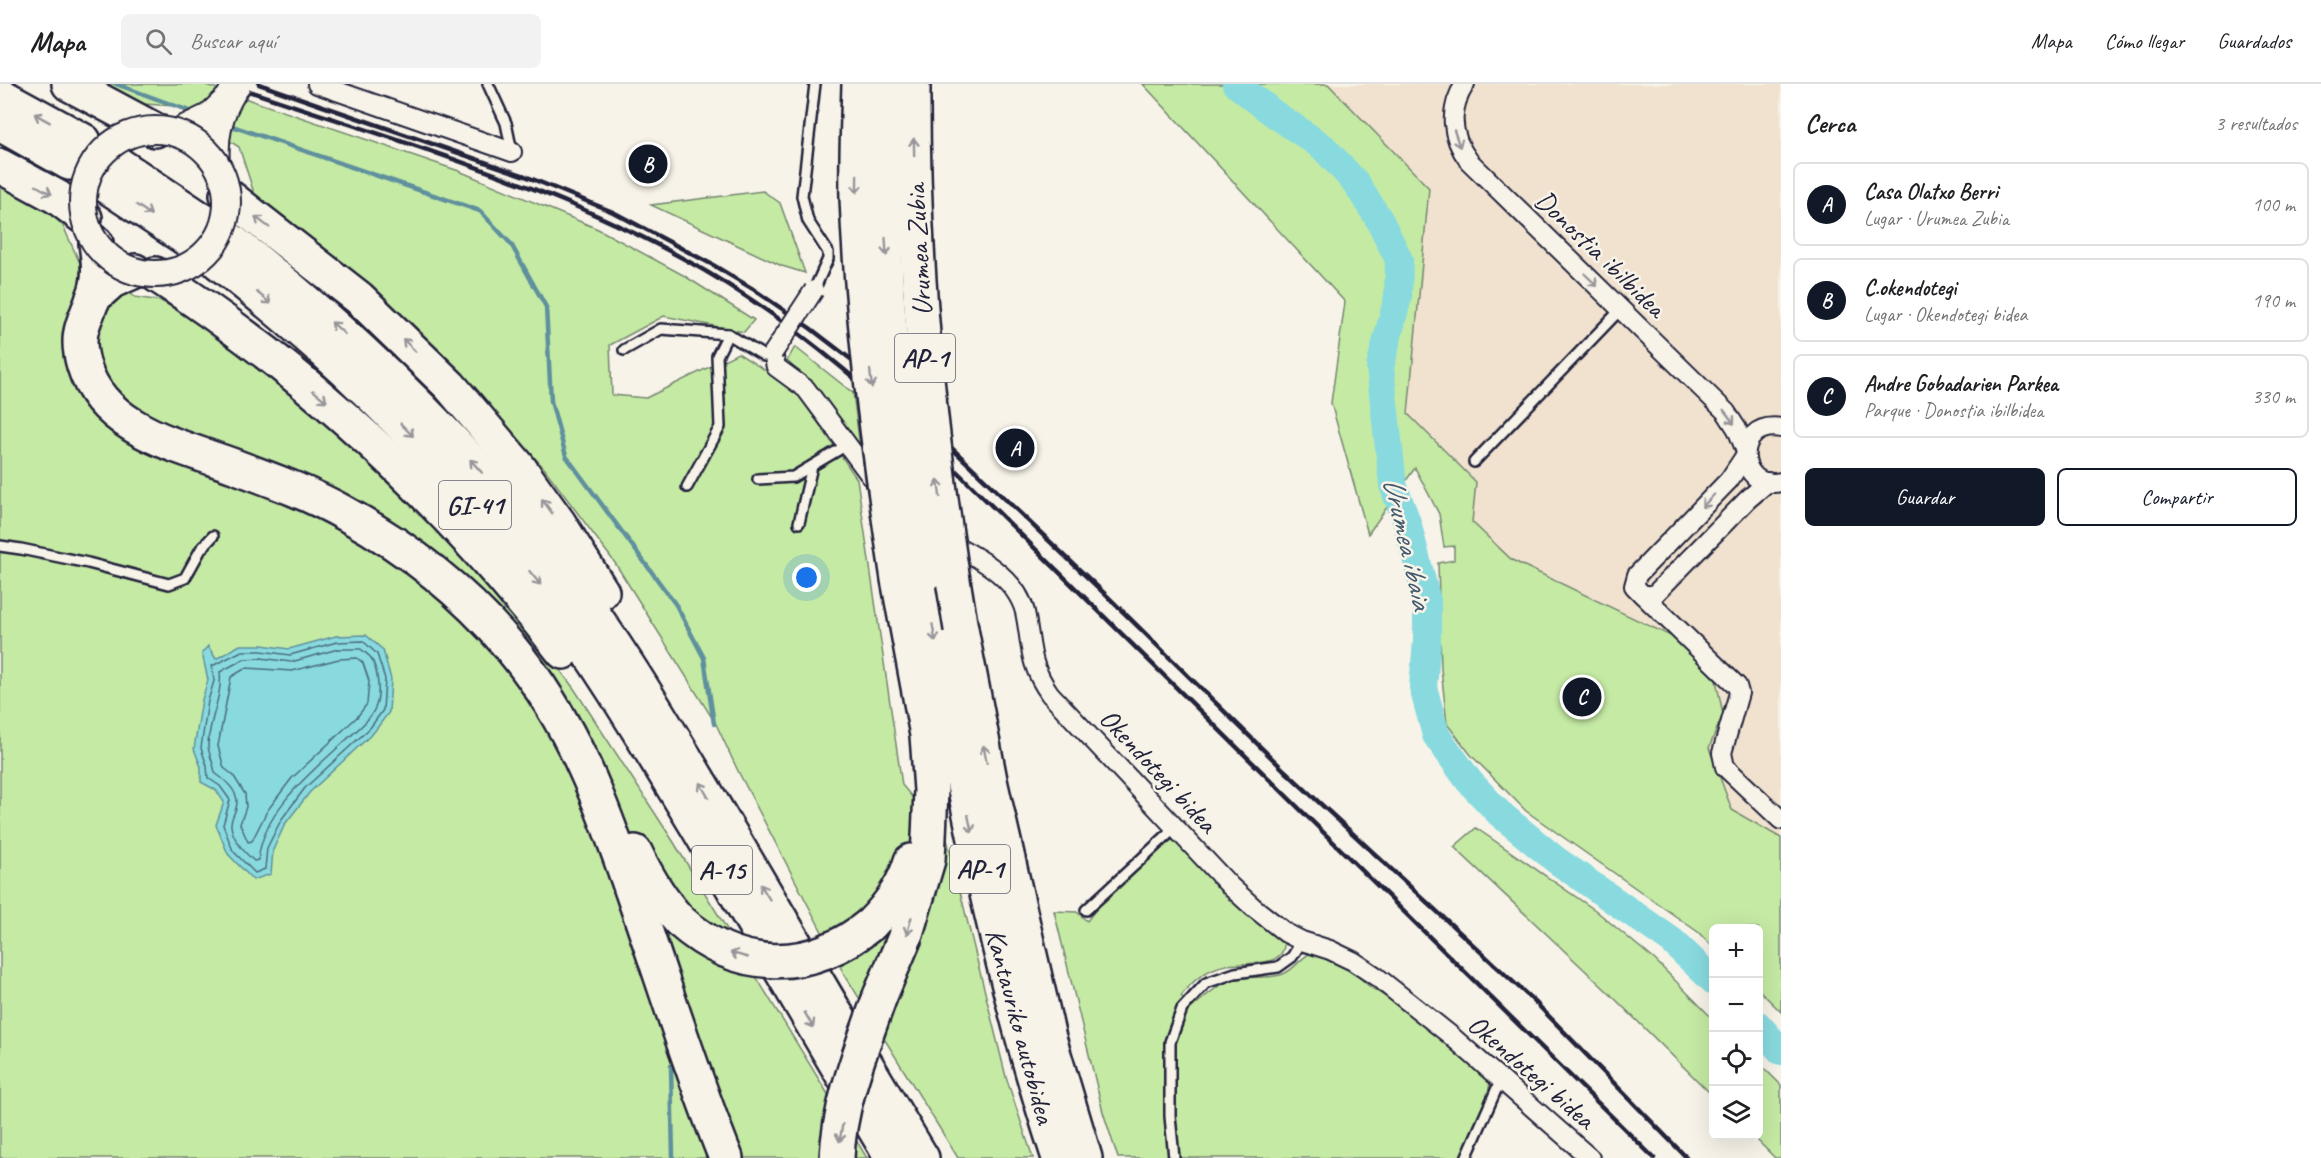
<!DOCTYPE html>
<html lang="es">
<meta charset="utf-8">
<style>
body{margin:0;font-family:Caveat,sans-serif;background:#f2f2f2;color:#202124}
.controls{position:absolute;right:18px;bottom:18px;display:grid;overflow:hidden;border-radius:9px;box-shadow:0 6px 24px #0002}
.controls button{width:54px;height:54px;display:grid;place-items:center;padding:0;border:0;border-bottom:2px solid #e0e0e0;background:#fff;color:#202124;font:30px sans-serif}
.you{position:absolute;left:807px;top:494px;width:21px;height:21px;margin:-15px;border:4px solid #fff;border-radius:50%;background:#1a73e8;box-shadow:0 0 0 9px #1a73e833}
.badge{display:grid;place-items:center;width:39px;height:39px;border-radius:50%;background:#111827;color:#fff;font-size:20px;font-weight:700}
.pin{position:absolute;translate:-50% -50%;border:3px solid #fff;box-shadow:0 2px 6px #0006}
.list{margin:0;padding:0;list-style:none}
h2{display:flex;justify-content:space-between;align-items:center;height:78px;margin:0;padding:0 24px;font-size:26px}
h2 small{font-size:20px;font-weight:400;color:#757577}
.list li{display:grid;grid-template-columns:39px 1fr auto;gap:18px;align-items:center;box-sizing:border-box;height:84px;margin:0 12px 12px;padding:0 12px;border:2px solid #e0e0e0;border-radius:9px}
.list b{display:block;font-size:22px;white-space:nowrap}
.list p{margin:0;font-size:20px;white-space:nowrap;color:#757577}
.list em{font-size:20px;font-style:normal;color:#757577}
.actions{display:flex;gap:12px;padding:18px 24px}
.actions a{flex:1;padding:14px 0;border:2px solid #111827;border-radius:9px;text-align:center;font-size:21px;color:#111827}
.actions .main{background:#111827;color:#fff}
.icon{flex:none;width:33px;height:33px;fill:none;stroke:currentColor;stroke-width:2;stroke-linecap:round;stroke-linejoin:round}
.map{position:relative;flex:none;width:1781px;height:1074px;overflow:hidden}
header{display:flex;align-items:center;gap:36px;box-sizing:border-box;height:84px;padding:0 30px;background:#fff;border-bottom:2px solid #e0e0e0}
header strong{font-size:28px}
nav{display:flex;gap:33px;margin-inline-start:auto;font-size:21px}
.search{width:420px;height:54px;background:#f2f2f2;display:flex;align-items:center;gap:15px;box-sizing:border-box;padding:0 21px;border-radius:9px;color:#757577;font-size:22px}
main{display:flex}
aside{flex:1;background:#fff}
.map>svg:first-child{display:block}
.built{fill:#f0e2ce}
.green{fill:#c5eaa4;stroke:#748670;stroke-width:1.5}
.water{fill:#88dadf;stroke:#5f909d;stroke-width:1.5}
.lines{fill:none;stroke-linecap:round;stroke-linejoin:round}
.shore{stroke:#4b6c7d;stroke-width:1.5}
.stream{stroke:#5f909d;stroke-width:4.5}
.river{stroke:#88dadf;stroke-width:28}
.service-casing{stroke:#22223b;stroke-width:14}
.minor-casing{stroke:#22223b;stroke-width:22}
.secondary-casing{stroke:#22223b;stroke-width:30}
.motorway-casing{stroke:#22223b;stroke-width:38}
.service{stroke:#f7f3e8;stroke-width:9}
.minor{stroke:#f7f3e8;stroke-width:18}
.secondary{stroke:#f7f3e8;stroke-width:26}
.motorway{stroke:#f7f3e8;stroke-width:33}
.rail{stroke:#22223b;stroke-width:4.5}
.minor-bridge-casing{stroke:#22223b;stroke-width:22;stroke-linecap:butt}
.secondary-bridge-casing{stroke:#22223b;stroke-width:30;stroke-linecap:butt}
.motorway-bridge-casing{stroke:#22223b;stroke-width:38;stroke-linecap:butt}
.minor-bridge{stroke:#f7f3e8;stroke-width:18}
.secondary-bridge{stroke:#f7f3e8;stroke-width:26}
.motorway-bridge{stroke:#f7f3e8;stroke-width:33}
.oneway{stroke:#97959a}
.labels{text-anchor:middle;stroke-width:5;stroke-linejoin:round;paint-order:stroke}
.shield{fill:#f7f3e8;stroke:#62616f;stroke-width:1.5}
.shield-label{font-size:27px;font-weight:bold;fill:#22223b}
.street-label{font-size:28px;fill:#22223b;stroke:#f7f3e8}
.water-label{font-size:30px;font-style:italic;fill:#41596c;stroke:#f7f3e8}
</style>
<header>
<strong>Mapa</strong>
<div class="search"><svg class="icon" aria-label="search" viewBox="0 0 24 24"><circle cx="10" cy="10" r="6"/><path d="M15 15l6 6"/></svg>Buscar aquí</div>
<nav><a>Mapa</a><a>Cómo llegar</a><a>Guardados</a></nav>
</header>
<main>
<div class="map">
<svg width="1781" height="1074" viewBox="0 0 1781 1074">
<rect width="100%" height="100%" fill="#f7f3e8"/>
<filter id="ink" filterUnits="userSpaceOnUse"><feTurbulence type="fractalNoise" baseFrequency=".0167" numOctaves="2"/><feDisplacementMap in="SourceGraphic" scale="12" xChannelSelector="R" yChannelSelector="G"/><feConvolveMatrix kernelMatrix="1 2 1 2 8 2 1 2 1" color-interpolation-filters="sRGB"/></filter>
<g filter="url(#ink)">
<path class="built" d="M1328 0H1781V754L1732 726 1709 664 1723 630 1674 554 1512 476 1472 438 1476 398 1408 330 1429 104Z"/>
<g class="green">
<path d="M91 0H203L459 87 598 145 683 191 754 236 744 248 664 232 610 261 612 311 646 314 738 269 796 306 857 395 902 701 947 755 1006 993 1033 1074H958L843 888 738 687 716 640 615 479 544 384 449 280 259 124 239 63 176 22 127 19Z"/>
<path d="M1143 0H1328L1429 104 1408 330 1476 398 1472 438 1512 476 1675 554 1716 596 1723 630 1709 664 1732 726 1781 754V928L1759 906 1758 844H1714L1713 863 1698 848 1526 727 1471 671 1447 640 1441 585 1438 479 1454 476V462L1444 463 1439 430 1415 384 1368 450 1331 319 1345 218Z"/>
<path d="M0 100 51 129 63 142 79 177 135 213 161 217 191 234 306 320 488 489 575 606 673 757 867 1074H0Z"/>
<path d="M763 107 780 119 805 189 782 182 651 121Z"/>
<path d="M795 263 853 309 860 363 815 304 787 277Z"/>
<path d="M1476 744 1595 826 1655 876 1713 935V1012L1608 908 1454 763Z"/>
<path d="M1177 756 1284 858C1286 885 1243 878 1226 881 1206 885 1192 897 1181 912L1193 923C1207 911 1222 896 1241 894 1255 892 1270 895 1283 890 1296 885 1301 872 1313 868L1349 884 1370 903 1394 918 1429 945 1490 998 1488 1011 1460 1074H1118L1103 1028 1054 827 1077 828 1087 837 1108 810 1169 757Z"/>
<path d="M1759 979 1781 1001V1074H1775L1753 1052H1758Z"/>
</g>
<path class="water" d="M366 551 383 566 391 595 389 628 374 648 310 708 285 740 273 766 271 790 253 796 228 770 216 741 224 718 216 706 201 698V683L194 665 202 616 208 596 202 569 208 562 216 575 240 561H262L289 565 336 552Z"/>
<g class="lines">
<g class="shore">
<path d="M363 557 377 570 385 595 383 626 370 644 305 704 281 736 267 764 265 785 255 789 233 767 223 741 230 716 220 702 208 694 207 682 201 664 208 617 214 597 212 582 242 567H261L290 571 337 558Z"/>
<path d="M338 565H361C364 568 369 571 371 574 378 586 381 611 375 624 369 638 354 648 344 658 309 690 264 726 258 776L254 777C244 768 233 756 231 742 230 736 235 729 236 724 241 709 226 697 215 689 214 680 209 671 208 662 208 638 223 612 220 588L244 575 261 574 291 578Z"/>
<path d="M339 575 357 574 363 579 369 597 367 620 357 633 292 694 267 727 252 757 248 758 240 740 246 723 245 710 233 691 224 684 218 662 231 593 246 584 292 587Z"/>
</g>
<g class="stream">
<path d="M116 0 195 29"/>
<path d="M226 40 480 127 511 160 546 223 551 317 566 372 676 521 704 574 714 640"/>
<path d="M671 982 673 1074"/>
</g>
<g class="river">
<path d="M1236 0 1273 29 1323 63 1356 99 1380 137 1399 176 1398 213 1380 283 1393 401 1407 438 1427 517V557L1423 603 1436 651 1469 697 1499 729 1556 776 1672 857 1714 897"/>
<path d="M1758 941 1781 967"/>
</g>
<g class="service-casing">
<g id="service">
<path d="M488 0 506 39 512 68"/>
<path d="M814 206 828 175V168L808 137 802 112 815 0"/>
<path d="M624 266 661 245 728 250 764 272 773 269"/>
<path d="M1474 378 1621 225"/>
<path d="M758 395 793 393 847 361"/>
<path d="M687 403 720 343 717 272 728 250"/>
<path d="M799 439 812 382"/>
<path d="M0 462 21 465 88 479 169 500 185 494 201 465 213 452"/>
<path d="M1086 826 1176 743"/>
<path d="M1174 1074 1170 1032V958L1182 925 1206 899 1235 889 1278 883 1292 873 1302 857"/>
<path d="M1466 1074 1501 995"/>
</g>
</g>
<g class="minor-casing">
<g id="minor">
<path d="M317 0 512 68"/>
<path d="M1465 0C1448 26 1451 53 1469 77L1726 328 1737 345 1745 365"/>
<path d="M773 269 776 283 806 305 881 406"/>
<path d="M1781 344C1732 336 1736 408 1781 398"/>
<path d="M1745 372 1729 396 1637 491 1634 502 1642 510 1653 512 1748 415 1768 398"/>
<path d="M945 456C974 471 1016 492 1025 528 1032 561 1028 579 1050 610L1231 803 1253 823 1286 849 1302 857 1330 866 1353 877 1377 893 1449 950 1590 1074"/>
<path d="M1642 510 1737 602 1739 609 1722 669 1725 683 1781 736"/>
</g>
</g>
<g class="secondary-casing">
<g id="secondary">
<path d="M176 49 209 33 226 17"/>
<path d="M216 79C214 52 219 30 233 7"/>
</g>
</g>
<g class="motorway-casing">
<g id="motorway">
<path d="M69 0 155 46"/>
<path d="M0 11 84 57"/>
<path d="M0 40 69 79"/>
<path d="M112 76 204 137"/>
<path d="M0 82 57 113 85 134"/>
<path d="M96 95 191 158"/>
<path d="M227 111 359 214 450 302 518 382 559 439 602 508"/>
<path d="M232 157C341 242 441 336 528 443 605 537 665 640 727 744 792 854 856 965 922 1074"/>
<path d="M96 159C98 173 100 187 97 201 90 233 72 243 84 282 103 346 180 362 234 382 272 396 311 410 346 430 408 464 464 508 510 563 573 638 604 725 635 816 665 902 692 990 726 1074"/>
<path d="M218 178C341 274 451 383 545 507 601 581 648 662 696 741 761 852 826 964 892 1074"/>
<path d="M155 190C312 291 449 421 563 568"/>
<path d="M93 214 112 197 135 187"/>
<path d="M924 491C960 687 996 884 1059 1074"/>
<path d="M961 545 991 701 1049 954 1085 1074"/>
<path d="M635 768C647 793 660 816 680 837"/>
<path d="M871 840C889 822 904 802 911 777"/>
<path d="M880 912 905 853 928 776 931 706 927 651 898 495"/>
</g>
</g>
<use href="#service" class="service"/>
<use href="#minor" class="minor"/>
<use href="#secondary" class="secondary"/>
<use href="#motorway" class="motorway"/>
<g class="rail">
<path d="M228 0C404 60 590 109 747 213 814 257 874 310 933 364L1654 1074"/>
<path d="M259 0 525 92 613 128 713 181 753 205 810 244 865 286 938 351 1107 512 1284 686 1537 920 1687 1074"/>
</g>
<g class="minor-bridge-casing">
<path id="minor-bridge" d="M773 269 814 206"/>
</g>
<g class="secondary-bridge-casing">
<g id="secondary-bridge">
<path d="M233 7 238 0"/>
<circle cx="155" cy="118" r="72"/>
</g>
</g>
<g class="motorway-bridge-casing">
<g id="motorway-bridge">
<path d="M859 0C858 38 856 76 857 114 862 242 879 369 898 495"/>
<path d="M883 0C884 82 882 165 890 247 898 329 911 410 924 491"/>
<path d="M913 0C912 183 930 365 961 545"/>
<path d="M680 837C739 889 810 890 871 840"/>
<path d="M837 1074C839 1019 862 964 880 912"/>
</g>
</g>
<use href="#minor-bridge" class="minor-bridge"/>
<use href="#secondary-bridge" class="secondary-bridge"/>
<use href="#motorway-bridge" class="motorway-bridge"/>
</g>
<defs><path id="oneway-shaft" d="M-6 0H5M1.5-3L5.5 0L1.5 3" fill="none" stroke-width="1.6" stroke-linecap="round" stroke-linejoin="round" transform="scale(1.5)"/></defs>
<g class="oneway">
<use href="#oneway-shaft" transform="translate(42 34) rotate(-151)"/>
<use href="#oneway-shaft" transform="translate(1457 55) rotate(71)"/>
<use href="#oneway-shaft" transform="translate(914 63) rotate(-91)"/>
<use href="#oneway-shaft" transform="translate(857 100) rotate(91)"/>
<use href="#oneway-shaft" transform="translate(44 106) rotate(28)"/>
<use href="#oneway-shaft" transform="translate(144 126) rotate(34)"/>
<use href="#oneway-shaft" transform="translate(262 138) rotate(-143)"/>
<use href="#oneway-shaft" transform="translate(886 163) rotate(87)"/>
<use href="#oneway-shaft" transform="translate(1591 196) rotate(44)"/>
<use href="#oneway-shaft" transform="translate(264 214) rotate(40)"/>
<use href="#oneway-shaft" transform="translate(338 244) rotate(-138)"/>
<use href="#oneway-shaft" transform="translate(409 261) rotate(-135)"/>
<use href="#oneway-shaft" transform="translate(871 295) rotate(84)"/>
<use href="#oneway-shaft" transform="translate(320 312) rotate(39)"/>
<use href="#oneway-shaft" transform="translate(1729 333) rotate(53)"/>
<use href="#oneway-shaft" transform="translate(407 346) rotate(45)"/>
<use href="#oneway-shaft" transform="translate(476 382) rotate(-132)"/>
<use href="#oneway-shaft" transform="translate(939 404) rotate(-97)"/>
<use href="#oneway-shaft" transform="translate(1708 417) rotate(134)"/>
<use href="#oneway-shaft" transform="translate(547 422) rotate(-126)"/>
<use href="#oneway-shaft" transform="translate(535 494) rotate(51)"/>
<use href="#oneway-shaft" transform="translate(934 549) rotate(80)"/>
<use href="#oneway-shaft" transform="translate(985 670) rotate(-101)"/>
<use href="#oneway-shaft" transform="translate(704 706) rotate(-120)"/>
<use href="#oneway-shaft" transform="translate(970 740) rotate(78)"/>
<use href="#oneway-shaft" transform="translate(765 808) rotate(-121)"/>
<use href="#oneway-shaft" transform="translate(909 842) rotate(106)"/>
<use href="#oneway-shaft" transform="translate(739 871) rotate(-164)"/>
<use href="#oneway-shaft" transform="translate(809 936) rotate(60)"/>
<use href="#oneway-shaft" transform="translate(841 1049) rotate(100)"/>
</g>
</g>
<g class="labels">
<g class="shield">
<rect x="895" y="250" width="60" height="48" rx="4.5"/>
<rect x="439" y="397" width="72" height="48" rx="4.5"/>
<rect x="950" y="761" width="60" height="48" rx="4.5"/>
<rect x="692" y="762" width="60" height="48" rx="4.5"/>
</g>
<g class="shield-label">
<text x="925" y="283">AP-1</text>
<text x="475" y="430">GI-41</text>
<text x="980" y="794">AP-1</text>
<text x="722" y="795">A-15</text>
</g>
<g class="street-label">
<text transform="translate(918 166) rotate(-93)" y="10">Urumea Zubia</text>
<text transform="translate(1601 169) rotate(44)" y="10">Donostia ibilbidea</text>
<text transform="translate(1159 686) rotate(47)" y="10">Okendotegi bidea</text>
<text transform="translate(1021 942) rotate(75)" y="10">Kantauriko autobidea</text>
<text transform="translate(1532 987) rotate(41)" y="10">Okendotegi bidea</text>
</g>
<g class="water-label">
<text transform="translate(1408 459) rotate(77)" y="10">Urumea ibaia</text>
</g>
</g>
</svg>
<div class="controls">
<button>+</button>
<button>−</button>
<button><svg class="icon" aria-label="locate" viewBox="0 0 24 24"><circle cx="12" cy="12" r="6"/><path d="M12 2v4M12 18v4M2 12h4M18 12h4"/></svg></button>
<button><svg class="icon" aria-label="layers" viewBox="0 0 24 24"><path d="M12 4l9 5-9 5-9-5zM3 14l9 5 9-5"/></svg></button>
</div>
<div class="you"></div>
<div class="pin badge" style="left:1015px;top:364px">A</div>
<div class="pin badge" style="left:648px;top:80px">B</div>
<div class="pin badge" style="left:1582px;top:613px">C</div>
</div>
<aside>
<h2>Cerca<small>3 resultados</small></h2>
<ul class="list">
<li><span class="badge">A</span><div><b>Casa Olatxo Berri</b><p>Lugar · Urumea Zubia</p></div><em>100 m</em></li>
<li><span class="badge">B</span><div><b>C.okendotegi</b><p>Lugar · Okendotegi bidea</p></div><em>190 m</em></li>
<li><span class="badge">C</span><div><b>Andre Gobadarien Parkea</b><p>Parque · Donostia ibilbidea</p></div><em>330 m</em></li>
</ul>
<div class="actions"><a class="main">Guardar</a><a>Compartir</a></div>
</aside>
</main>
